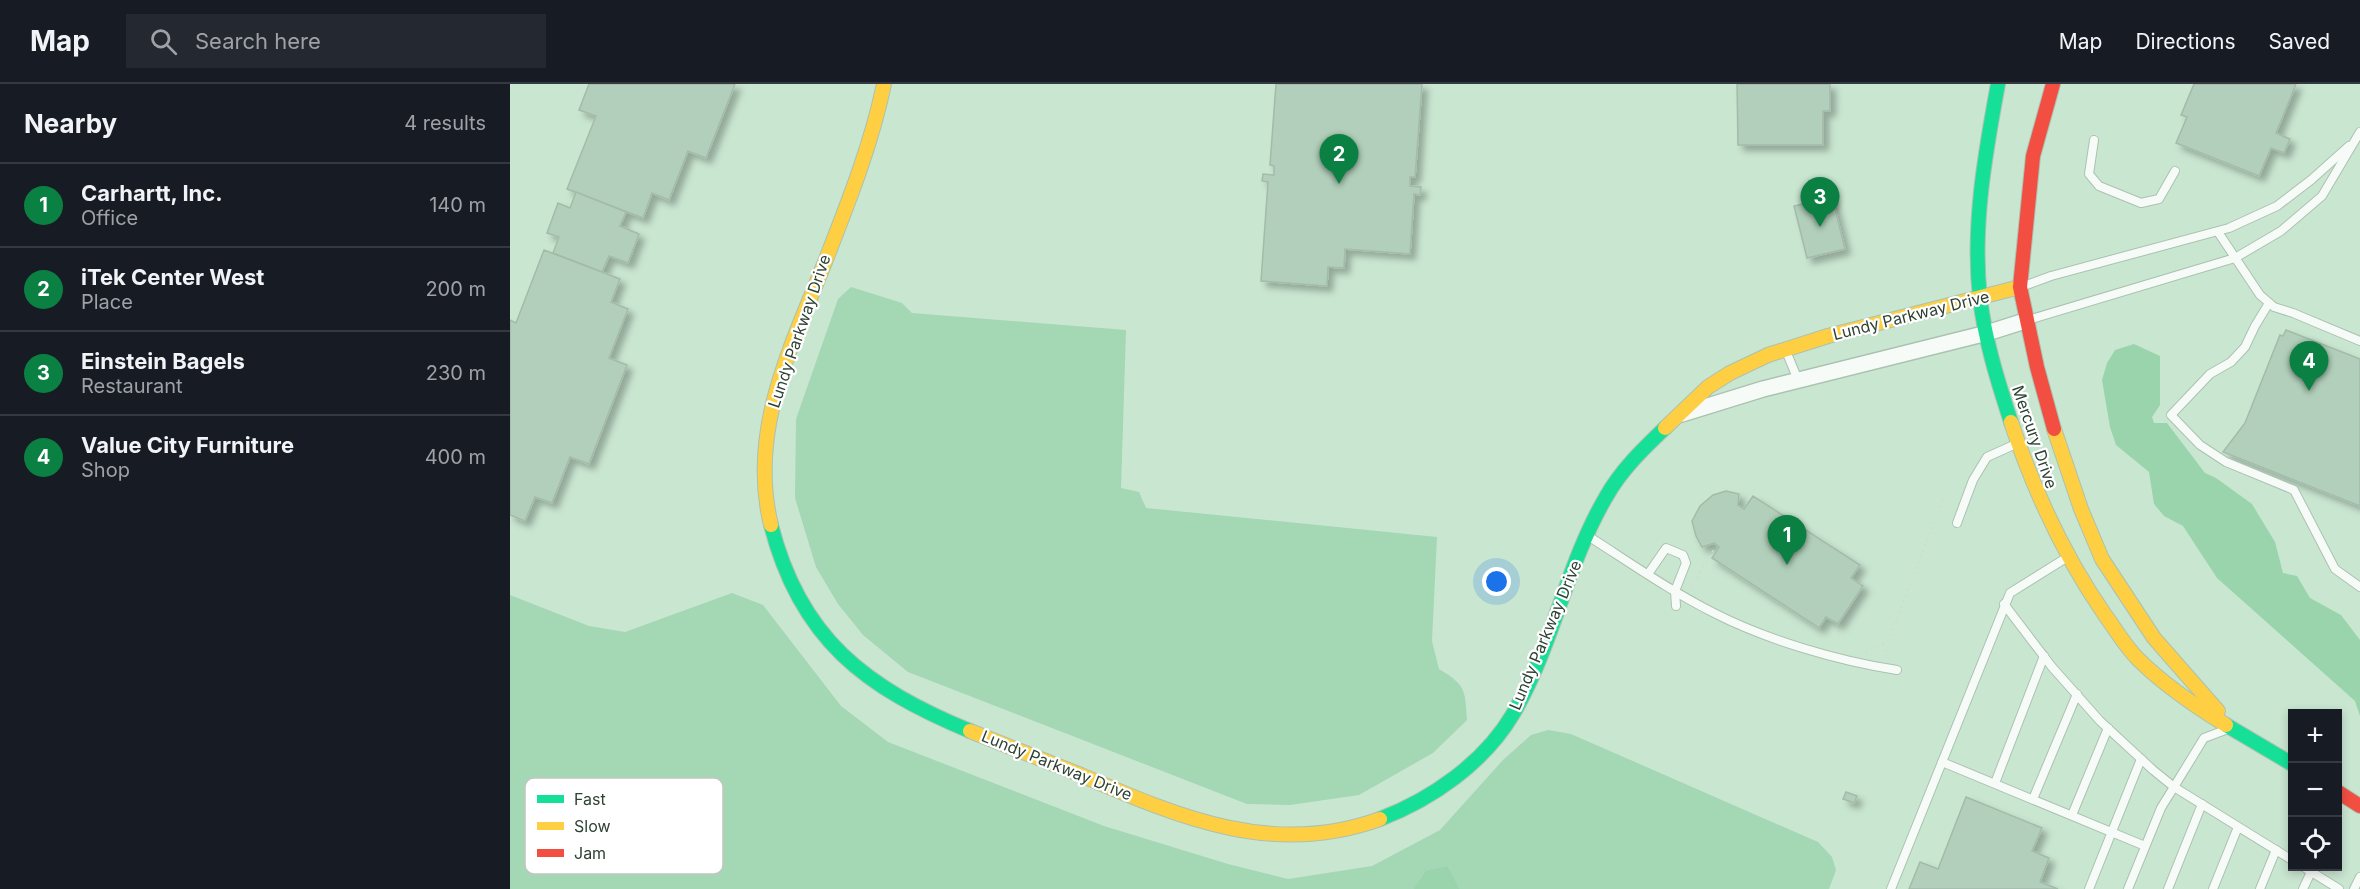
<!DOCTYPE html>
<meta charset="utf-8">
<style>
body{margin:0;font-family:Inter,sans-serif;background:#242831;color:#f1f3f6}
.controls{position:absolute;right:18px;bottom:18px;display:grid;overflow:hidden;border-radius:0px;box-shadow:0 3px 9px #0003}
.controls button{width:54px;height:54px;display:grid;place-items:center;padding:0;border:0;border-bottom:2px solid #363941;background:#171b24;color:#f1f3f6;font:30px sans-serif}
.you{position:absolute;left:987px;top:498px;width:21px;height:21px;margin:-15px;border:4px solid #fff;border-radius:50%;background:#1a73e8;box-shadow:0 0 0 9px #1a73e833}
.badge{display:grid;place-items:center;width:39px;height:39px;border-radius:50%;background:#0b8043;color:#fff;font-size:20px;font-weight:700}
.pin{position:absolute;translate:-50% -50px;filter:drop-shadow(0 2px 3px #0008)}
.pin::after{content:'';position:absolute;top:32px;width:21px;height:18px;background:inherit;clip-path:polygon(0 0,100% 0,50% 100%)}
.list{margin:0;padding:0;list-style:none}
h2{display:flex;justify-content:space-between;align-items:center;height:78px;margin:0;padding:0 24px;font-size:26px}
h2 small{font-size:20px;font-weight:400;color:#9ea1a6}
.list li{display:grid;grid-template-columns:39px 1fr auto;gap:18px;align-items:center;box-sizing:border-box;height:84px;padding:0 24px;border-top:2px solid #363941}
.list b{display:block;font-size:22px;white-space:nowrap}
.list p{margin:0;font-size:20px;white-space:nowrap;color:#9ea1a6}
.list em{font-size:20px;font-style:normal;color:#9ea1a6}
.icon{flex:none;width:33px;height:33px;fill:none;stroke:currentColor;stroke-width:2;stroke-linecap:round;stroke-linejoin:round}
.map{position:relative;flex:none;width:1850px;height:805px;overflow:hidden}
header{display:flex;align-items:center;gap:36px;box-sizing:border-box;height:84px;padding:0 30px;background:#171b24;border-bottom:2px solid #363941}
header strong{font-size:28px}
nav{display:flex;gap:33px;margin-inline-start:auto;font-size:21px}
.search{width:420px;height:54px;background:#242831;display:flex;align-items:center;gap:15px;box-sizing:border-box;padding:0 21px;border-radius:0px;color:#9ea1a6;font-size:22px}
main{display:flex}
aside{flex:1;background:#171b24}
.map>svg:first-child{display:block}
.green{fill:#a4d7b3}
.forest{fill:#9ad4ac}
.building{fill:#b1cfba;stroke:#a4bbaa;stroke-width:1.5;filter:url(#shadow)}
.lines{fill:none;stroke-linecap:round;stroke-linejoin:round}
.lane-casing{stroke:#abc2b1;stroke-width:10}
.street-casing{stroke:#abc2b1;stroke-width:18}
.fast-casing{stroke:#abc2b1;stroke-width:16}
.slow-casing{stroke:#abc2b1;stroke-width:16}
.jam-casing{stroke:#abc2b1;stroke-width:16}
.path{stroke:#d1dad4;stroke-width:2;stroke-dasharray:1.5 4.5;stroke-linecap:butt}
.lane{stroke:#f7fbf8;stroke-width:8}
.street{stroke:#f7fbf8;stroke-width:15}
.fast{stroke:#16e098;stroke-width:14}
.slow{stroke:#ffcf43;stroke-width:14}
.jam{stroke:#f24e42;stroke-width:14}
.labels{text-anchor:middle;stroke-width:4.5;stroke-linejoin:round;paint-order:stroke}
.street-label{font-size:16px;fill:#2d4233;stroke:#fff}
.key{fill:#fff;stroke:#c0c6c2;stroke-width:1.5}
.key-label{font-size:16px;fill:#2d4233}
</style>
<header>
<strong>Map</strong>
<div class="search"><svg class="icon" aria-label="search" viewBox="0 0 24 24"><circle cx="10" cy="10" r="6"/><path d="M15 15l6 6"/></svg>Search here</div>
<nav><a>Map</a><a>Directions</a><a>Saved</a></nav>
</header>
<main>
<aside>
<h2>Nearby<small>4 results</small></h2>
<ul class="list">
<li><span class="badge">1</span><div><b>Carhartt, Inc.</b><p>Office</p></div><em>140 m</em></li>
<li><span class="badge">2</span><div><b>iTek Center West</b><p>Place</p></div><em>200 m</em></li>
<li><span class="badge">3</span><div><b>Einstein Bagels</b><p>Restaurant</p></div><em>230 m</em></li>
<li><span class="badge">4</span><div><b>Value City Furniture</b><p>Shop</p></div><em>400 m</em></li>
</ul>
</aside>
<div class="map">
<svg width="1850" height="805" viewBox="0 0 1850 805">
<defs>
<filter id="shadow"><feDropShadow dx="5.5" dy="5.5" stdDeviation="3" flood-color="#0004"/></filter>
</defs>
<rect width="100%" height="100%" fill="#c9e6d1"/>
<g class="green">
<path d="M341 203 392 219 402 229 616 246 611 404 629 408 636 424 927 453 922 557 929 585C956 601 955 606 957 636L923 669 849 711 780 721 737 720 398 588 353 551 328 520 306 483 285 414 286 335 328 215Z"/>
<path d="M222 509 253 521 331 622 378 658 594 742 718 780 778 795 862 782 930 746 993 676 1021 651 1038 646 1061 650 1308 758 1322 773 1326 786 1319 805H950L938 782 916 786 903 805H0V511L79 542 115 548Z"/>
</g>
<g class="forest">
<path d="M1624 260 1650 272V321L1642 333 1644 339H1657L1695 389 1706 394 1742 420 1765 458 1773 489 1787 492 1800 514 1831 531 1850 556V632L1845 617 1707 494 1673 442 1654 432 1644 420 1639 388 1606 361 1600 343 1592 296 1597 279 1605 266Z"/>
<path d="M938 782 950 805H903L916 786Z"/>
</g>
<g class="building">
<path d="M79 0H225L196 74 178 67 159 116 142 109 133 134 57 105 86 32 69 26Z"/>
<path d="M766 0H912L905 93H900V102L911 103 910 111 904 110 900 170 835 165 834 184 818 183 817 202 751 197 758 98 752 97 753 90 764 91V82L760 81Z"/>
<path d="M1227 0H1320V27H1313V61H1228Z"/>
<path d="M1684 0H1786L1766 49 1780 55 1774 69 1761 64 1749 92 1666 59 1677 33 1671 31Z"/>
<path d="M66 108 116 128 110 142 129 150 118 179 99 172 92 188 43 169 49 153 37 149 48 119 60 124Z"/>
<path d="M1322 113 1335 165 1297 174 1284 122Z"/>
<path d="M34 166 110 195 101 218 118 225 99 274 117 281 79 380 60 373 42 419 25 413 15 437 0 431V236L6 239Z"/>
<path d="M1776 246 1850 275V422L1713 368 1735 339 1770 251 1773 252Z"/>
<path d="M1216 407 1229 410 1228 421 1234 425 1243 412 1350 481 1341 494 1353 502 1328 540 1316 533 1309 544 1202 474 1209 463 1204 459 1192 463 1186 452 1182 437 1190 422 1203 411Z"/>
<path d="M1336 708 1347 712 1344 719 1333 715Z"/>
<path d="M1456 713 1532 744 1522 767 1539 774 1530 798 1548 805H1399L1410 778 1428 785Z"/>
</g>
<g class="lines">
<g class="lane-casing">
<g id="lane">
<path d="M1584 56 1579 90 1589 102 1631 119 1649 115 1665 87"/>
<path d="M1708 148 1750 211 1764 223 1783 229 1850 257"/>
<path d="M1514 202 1541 192 1719 144 1767 122 1801 96 1839 62"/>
<path d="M1759 219 1745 242 1735 263 1721 278 1700 290 1661 331 1690 361 1716 378 1784 406 1825 485 1850 503"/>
<path d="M1518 236 1725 174 1771 147 1812 112 1850 48"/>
<path d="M1276 267 1288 296"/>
<path d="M1447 439 1463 396 1477 373 1506 360"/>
<path d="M1078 452C1119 478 1160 507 1204 529 1257 556 1328 577 1387 586"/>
<path d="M1138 490 1156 464 1173 471 1176 479 1165 507 1166 522"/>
<path d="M1494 520 1542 583 1590 637 1643 686 1664 703 1782 776"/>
<path d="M1432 678 1635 762"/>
<path d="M1485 699 1534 572"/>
<path d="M1523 715 1567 610"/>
<path d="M1562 731 1598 644"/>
<path d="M1792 782 1829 805"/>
<path d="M1381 805 1500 509 1556 474"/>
<path d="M1579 805 1631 675"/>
<path d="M1618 805 1651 724 1664 703 1694 654 1718 645"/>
<path d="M1658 805 1692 720"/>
<path d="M1703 805 1728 743"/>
<path d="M1750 805 1766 766"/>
<path d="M1793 805 1801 788"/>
<path d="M1844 805 1850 793"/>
</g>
</g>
<g class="street-casing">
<path id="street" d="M1172 330 1253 305 1477 249 1518 236"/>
</g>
<g class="fast-casing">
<g id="fast">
<path d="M1488 0C1475 70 1462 143 1470 214 1475 257 1488 298 1501 338"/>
<path d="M261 441C290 555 356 604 460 647"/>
<path d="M1716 641 1782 680"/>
<path d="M870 735C922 715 974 679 1003 630 1043 562 1056 481 1096 413 1111 386 1133 365 1155 344"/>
</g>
</g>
<g class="slow-casing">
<g id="slow">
<path d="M1501 338C1524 407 1554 472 1595 531 1606 546 1615 562 1628 575 1654 601 1685 622 1716 641"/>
<path d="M1155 344 1198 303 1220 289 1258 271 1318 252 1510 203"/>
<path d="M1544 345 1571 425 1592 475 1644 554 1708 627"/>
<path d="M261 441C238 347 281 263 315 178 338 119 361 62 374 0"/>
<path d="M460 647C497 662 534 676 571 691 669 733 763 774 870 735"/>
</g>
</g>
<g class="jam-casing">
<g id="jam">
<path d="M1543 0 1523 72 1510 203 1527 283 1544 345"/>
<path d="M1828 708 1850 722"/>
</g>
</g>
<g class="path">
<path d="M1181 504 1204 465"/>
<path d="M1373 560 1377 572"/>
<path d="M1356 568 1373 560 1379 554 1435 411"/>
</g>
<use href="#lane" class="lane"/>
<use href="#street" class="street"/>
<use href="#fast" class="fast"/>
<use href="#slow" class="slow"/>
<use href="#jam" class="jam"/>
</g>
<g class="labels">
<g class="street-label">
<text transform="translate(1401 231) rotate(-14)" y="6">Lundy Parkway Drive</text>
<text transform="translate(289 247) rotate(-71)" y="6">Lundy Parkway Drive</text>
<text transform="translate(1525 353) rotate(71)" y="6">Mercury Drive</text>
<text transform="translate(1035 551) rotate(-67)" y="6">Lundy Parkway Drive</text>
<text transform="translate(547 681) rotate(22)" y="6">Lundy Parkway Drive</text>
</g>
</g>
<rect x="15" y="694" width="198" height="96" rx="9" class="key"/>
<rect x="27" y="711" width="27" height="8" fill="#16e098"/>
<rect x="27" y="738" width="27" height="8" fill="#ffcf43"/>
<rect x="27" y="765" width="27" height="8" fill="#f24e42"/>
<g class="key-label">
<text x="64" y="721">Fast</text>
<text x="64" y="748">Slow</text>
<text x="64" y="775">Jam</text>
</g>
</svg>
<div class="controls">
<button>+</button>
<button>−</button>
<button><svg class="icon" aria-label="locate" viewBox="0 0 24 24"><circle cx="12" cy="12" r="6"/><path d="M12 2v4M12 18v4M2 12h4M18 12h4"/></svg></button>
</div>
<div class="you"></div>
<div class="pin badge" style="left:1277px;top:481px">1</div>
<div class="pin badge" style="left:829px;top:100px">2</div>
<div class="pin badge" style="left:1310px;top:143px">3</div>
<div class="pin badge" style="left:1799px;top:307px">4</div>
</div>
</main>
